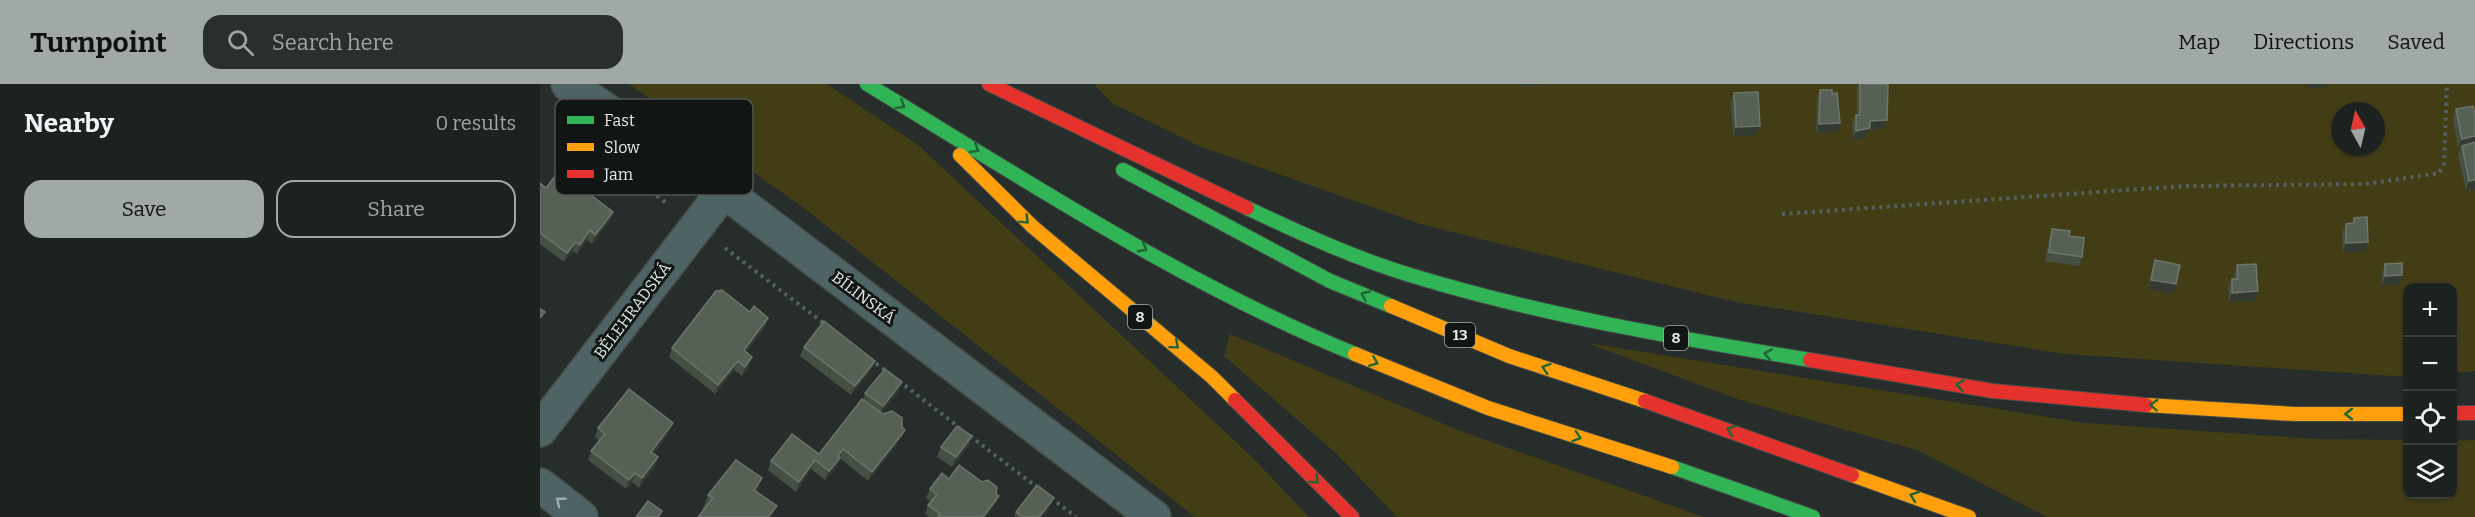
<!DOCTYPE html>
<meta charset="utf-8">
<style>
body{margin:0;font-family:Bitter,serif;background:#292f2d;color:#f1f3f6}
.controls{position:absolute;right:18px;bottom:18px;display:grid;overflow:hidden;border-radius:12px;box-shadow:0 2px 4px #0004}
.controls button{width:54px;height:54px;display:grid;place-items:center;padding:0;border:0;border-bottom:2px solid #3a3f3e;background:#1c2220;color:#f1f3f6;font:30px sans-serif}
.compass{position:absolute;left:1791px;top:18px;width:54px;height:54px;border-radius:50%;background:#1c2220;box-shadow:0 2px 4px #0004;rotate:352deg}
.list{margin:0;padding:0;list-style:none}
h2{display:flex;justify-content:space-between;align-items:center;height:78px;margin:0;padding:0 24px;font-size:26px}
h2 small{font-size:20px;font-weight:400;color:#a0a4a5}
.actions{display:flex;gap:12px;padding:18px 24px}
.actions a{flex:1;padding:14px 0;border:2px solid #a1a9a6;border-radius:18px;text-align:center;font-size:21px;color:#a1a9a6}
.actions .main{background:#a1a9a6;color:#111}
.icon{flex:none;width:33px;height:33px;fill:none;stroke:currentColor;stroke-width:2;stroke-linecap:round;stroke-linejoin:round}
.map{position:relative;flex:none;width:1935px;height:433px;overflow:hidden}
header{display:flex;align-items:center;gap:36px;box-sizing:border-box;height:84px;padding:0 30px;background:#a1a9a6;color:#111}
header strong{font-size:28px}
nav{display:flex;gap:33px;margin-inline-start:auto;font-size:21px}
.search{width:420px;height:54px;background:#292f2d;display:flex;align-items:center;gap:15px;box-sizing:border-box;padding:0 21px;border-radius:18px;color:#a0a4a5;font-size:22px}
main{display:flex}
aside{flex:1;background:#1c2220}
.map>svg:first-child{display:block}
.green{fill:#433d16;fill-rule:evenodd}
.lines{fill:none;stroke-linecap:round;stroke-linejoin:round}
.street-casing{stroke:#454b48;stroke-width:36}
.fast-casing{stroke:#454b48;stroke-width:16}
.slow-casing{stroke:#454b48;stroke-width:16}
.jam-casing{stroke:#454b48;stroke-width:16}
.path{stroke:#526262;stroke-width:4;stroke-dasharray:3 4.5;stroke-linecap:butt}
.street{stroke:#4e6364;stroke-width:33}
.fast{stroke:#30b455;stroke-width:14}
.slow{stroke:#ff9f0a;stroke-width:14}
.jam{stroke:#e5322d;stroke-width:14}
.wall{fill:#464f43}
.shaded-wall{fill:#323a32}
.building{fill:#576055;stroke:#6d766c;stroke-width:1.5}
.oneway{stroke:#206534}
.oneway2{stroke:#a0aead}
.labels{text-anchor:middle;stroke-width:6;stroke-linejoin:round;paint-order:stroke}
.shield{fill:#111614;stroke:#a4aca8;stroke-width:1.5}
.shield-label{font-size:15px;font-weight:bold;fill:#e3ece8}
.street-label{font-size:16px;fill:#e3ece8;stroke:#111614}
.key{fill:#111614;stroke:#505654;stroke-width:1.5}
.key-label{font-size:16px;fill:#e3ece8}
</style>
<header>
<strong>Turnpoint</strong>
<div class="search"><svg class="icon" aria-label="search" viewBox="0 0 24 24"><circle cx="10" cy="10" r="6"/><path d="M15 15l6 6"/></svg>Search here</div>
<nav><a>Map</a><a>Directions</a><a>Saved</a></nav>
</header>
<main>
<aside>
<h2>Nearby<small>0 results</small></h2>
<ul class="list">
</ul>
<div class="actions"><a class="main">Save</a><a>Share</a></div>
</aside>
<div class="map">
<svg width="1935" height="433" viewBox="0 0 1935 433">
<rect width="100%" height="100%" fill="#262d2a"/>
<g class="green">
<path d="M89 0H287L378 61 711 372 769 433H655L264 124Z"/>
<path d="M554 0H1935V287L1913 289 1912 204H1868L1867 293 1526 270 1196 218 880 140 659 62 572 19ZM1800 27H1836V63H1800Z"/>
<path d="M690 250 923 348 1164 433H857L797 370 684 272Z"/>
<path d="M1047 259 1545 339 1775 355 1867 356 1868 410H1912L1913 357 1935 356V433H1507L1377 366 1200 316Z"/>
</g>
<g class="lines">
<g class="street-casing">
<g id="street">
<path d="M28 0 184 107 614 433"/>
<path d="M0 346 184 107"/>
<path d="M0 401 41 433"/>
</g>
</g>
<g class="fast-casing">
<g id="fast">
<path d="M327 0C484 95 645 201 815 270"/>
<path d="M583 86 790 197 851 222"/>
<path d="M707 124C760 149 814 174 870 191 1000 231 1137 254 1270 276"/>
<path d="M1132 383 1273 433"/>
</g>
</g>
<g class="slow-casing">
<g id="slow">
<path d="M420 71 493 143 672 293 695 316"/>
<path d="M851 222 969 272 1105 317"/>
<path d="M815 270 948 324 1132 383"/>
<path d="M1606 321 1754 330H1868"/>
<path d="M1312 391 1429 433"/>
</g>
</g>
<g class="jam-casing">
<g id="jam">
<path d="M449 0 707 124"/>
<path d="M1270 276 1453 307 1606 321"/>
<path d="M695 316 812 433"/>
<path d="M1105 317 1312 391"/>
<path d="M1912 329H1935"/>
</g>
</g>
<g class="path">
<path d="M39 53 129 121"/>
<path d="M1242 130 1644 102 1826 100 1899 89 1904 80 1907 0"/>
<path d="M185 164 286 241"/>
<path d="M330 275 346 287"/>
<path d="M359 297 420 344"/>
<path d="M430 352 498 404"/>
<path d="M511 414 536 433"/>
</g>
<use href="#street" class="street"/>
<use href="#fast" class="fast"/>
<use href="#slow" class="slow"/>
<use href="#jam" class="jam"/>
</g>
<g class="wall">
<path d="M1318 0H1348L1344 45 1329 46 1326 53 1313 56 1312 40 1316 31H1317V3Z"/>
<path d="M1280 6 1297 48 1276 49 1277 15Z"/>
<path d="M1194 9 1216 51 1193 52 1191 18Z"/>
<path d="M1916 25 1935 105 1926 106 1918 71 1921 64H1918L1913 35Z"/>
<path d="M0 99 6 104 73 128 70 137 52 160 47 156 37 170 33 167 24 178 0 160Z"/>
<path d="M1814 134 1825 167 1803 168 1802 149 1806 140 1812 139Z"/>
<path d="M1512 145 1542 173 1539 182 1505 177 1509 154Z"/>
<path d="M1615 176 1633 209 1608 205 1612 185Z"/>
<path d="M1845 180 1862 191 1859 200 1842 201V189Z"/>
<path d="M1697 181 1715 217 1689 218 1688 204 1692 195H1694V190Z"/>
<path d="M228 234 225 243 206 268 209 283 202 292 194 286 175 310 129 273 132 264Z"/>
<path d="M264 263 335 277 331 286 311 311 260 272Z"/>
<path d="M359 307 341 329 365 346 361 355 328 397 300 374 297 383 285 396 271 385 256 408 228 386 231 377 279 370 323 316 325 309Z"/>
<path d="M133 339 129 348 114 369 118 373 115 382 99 404 92 398 86 405 48 376 51 367 59 357 55 353 58 344Z"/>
<path d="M432 352 429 361 412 383 397 373 401 363Z"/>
<path d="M222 394 217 408 162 427 168 411Z"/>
<path d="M409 395 456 410 459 412 455 421 446 433H389L385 430 388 421 391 418 386 414 390 405Z"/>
<path d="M514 414 510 423 502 433H474L476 428Z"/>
</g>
<g class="shaded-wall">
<path d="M981 0H1007V1L981 2Z"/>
<path d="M1769 0H1788L1787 3 1767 4Z"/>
<path d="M1347 36 1344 45 1329 46 1326 53 1313 56 1316 47 1330 37Z"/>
<path d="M1300 39 1297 48 1276 49 1279 40Z"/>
<path d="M1220 42 1216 51 1193 52 1196 43Z"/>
<path d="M1935 52V61L1918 64 1922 55Z"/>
<path d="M1935 96V105L1926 106 1929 97Z"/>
<path d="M73 128 70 137 52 160 55 151Z"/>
<path d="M50 146 47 156 37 170 40 161Z"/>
<path d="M36 158 33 167 24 178 27 169Z"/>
<path d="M1828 158 1825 167 1803 168 1806 159Z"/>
<path d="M1862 191 1859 200 1842 201 1845 192Z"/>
<path d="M1611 196 1636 200 1633 209 1608 205Z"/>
<path d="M1718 207 1715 217 1689 218 1692 209Z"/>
<path d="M228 234 225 243 201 275 204 266Z"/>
<path d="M212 273 209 283 202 292 205 283Z"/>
<path d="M198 277 194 286 175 310 178 301Z"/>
<path d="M335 277 331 286 311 311 315 302Z"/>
<path d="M362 298 359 307 339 332 343 322Z"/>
<path d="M133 339 129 348 108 377 111 368Z"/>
<path d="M365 346 361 355 328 397 332 388Z"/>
<path d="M432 352 429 361 412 383 416 373Z"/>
<path d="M303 365 297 383 285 396 289 387Z"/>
<path d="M118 373 115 382 99 404 102 394Z"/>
<path d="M275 376 271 385 256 408 259 398Z"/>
<path d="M95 389 92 398 86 405 89 396Z"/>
<path d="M222 394 216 410 214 406Z"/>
<path d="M459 412 455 421 446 433H443Z"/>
<path d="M514 414 510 423 502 433H499Z"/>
<path d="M237 422 232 433H228Z"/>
</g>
<g class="building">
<path d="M1320 0H1348L1347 36 1330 37V44L1316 47V31H1320Z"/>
<path d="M1280 6H1292V10L1297 9 1300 39 1279 40Z"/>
<path d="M1218 8 1220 42 1196 43 1194 9Z"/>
<path d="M1933 22 1935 30V52L1922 55 1916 25Z"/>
<path d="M1935 58V96L1929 97 1922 62Z"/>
<path d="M19 87 73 128 55 151 50 146 40 161 36 158 27 169 0 149V99L6 104Z"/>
<path d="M1827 133 1828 158 1806 159V140L1814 139V134Z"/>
<path d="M1512 145 1530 147 1529 152 1544 154 1542 173 1509 168Z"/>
<path d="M1615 176 1640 181 1636 200 1611 196Z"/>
<path d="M1862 179V191L1845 192V180Z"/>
<path d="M1716 180 1718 207 1692 209V195H1698L1697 181Z"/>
<path d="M182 206 210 228 214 222 228 234 204 266 212 273 205 283 198 277 178 301 132 264 176 207Z"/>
<path d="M0 225 5 228 0 234Z"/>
<path d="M284 237 335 277 315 302 264 263Z"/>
<path d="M345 285 362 298 343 322 325 309Z"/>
<path d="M89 305 133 339 111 368 118 373 102 394 95 389 89 396 51 367 65 350 58 344Z"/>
<path d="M322 315 343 330 352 327 362 334V343L365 346 332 388 303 365 298 372 300 374 289 387 275 376 259 398 231 377 252 350 279 370Z"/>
<path d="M417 342 432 352 416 373 401 363Z"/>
<path d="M196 376 222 394 214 406 237 422 228 433H158L173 414 168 411Z"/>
<path d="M419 381 442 398 448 396 457 403 456 410 459 412 443 433H398L400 430 388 421 397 411 390 405 402 389 409 395Z"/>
<path d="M497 401 514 414 499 433H483L476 428Z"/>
<path d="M108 417 122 427 118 433H96Z"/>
</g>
<defs><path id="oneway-chevron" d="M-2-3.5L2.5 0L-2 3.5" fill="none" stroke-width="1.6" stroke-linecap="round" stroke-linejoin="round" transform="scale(1.5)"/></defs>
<g class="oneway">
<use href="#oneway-chevron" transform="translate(361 21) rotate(32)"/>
<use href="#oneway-chevron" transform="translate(435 65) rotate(31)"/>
<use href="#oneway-chevron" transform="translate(485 136) rotate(45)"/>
<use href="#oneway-chevron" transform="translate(603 164) rotate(28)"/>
<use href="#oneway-chevron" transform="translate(825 211) rotate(-157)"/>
<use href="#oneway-chevron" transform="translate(635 261) rotate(40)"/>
<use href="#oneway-chevron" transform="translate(1228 270) rotate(-170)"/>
<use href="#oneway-chevron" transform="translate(834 278) rotate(22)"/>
<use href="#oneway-chevron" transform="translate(1006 284) rotate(-162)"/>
<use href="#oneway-chevron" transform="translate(1420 301) rotate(-171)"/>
<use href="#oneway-chevron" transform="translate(1614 321) rotate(-177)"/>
<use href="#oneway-chevron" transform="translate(1809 330) rotate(-180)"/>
<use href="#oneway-chevron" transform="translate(1191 346) rotate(-160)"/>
<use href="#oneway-chevron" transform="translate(1037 353) rotate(18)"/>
<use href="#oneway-chevron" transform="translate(775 396) rotate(45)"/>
<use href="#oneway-chevron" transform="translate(1374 412) rotate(-160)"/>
</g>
<use class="oneway2" href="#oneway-chevron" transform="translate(20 417) rotate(-142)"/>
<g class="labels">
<g class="shield">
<rect x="588" y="221" width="24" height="24" rx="4.5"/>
<rect x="905" y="239" width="30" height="24" rx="4.5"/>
<rect x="1124" y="242" width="24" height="24" rx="4.5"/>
</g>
<g class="shield-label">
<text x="600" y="238">8</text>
<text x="920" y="256">13</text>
<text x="1136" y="259">8</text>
</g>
<g class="street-label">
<text transform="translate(324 213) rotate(37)" y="6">BÍLINSKÁ</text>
<text transform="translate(92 226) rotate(-53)" y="6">BĚLEHRADSKÁ</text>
</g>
</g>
<rect x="15" y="15" width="198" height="96" rx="9" class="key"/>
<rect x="27" y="32" width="27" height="8" fill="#30b455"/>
<rect x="27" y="59" width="27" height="8" fill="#ff9f0a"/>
<rect x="27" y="86" width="27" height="8" fill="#e5322d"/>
<g class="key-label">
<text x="64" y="42">Fast</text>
<text x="64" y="69">Slow</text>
<text x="64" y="96">Jam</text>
</g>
</svg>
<div class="controls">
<button>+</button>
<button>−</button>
<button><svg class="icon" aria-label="locate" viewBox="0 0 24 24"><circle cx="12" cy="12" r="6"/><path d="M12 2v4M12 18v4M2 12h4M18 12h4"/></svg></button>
<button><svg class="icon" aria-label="layers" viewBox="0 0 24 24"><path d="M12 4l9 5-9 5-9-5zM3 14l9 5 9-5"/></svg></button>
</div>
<svg class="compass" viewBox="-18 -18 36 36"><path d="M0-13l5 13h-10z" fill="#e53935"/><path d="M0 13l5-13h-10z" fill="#a0a4a5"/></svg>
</div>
</main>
